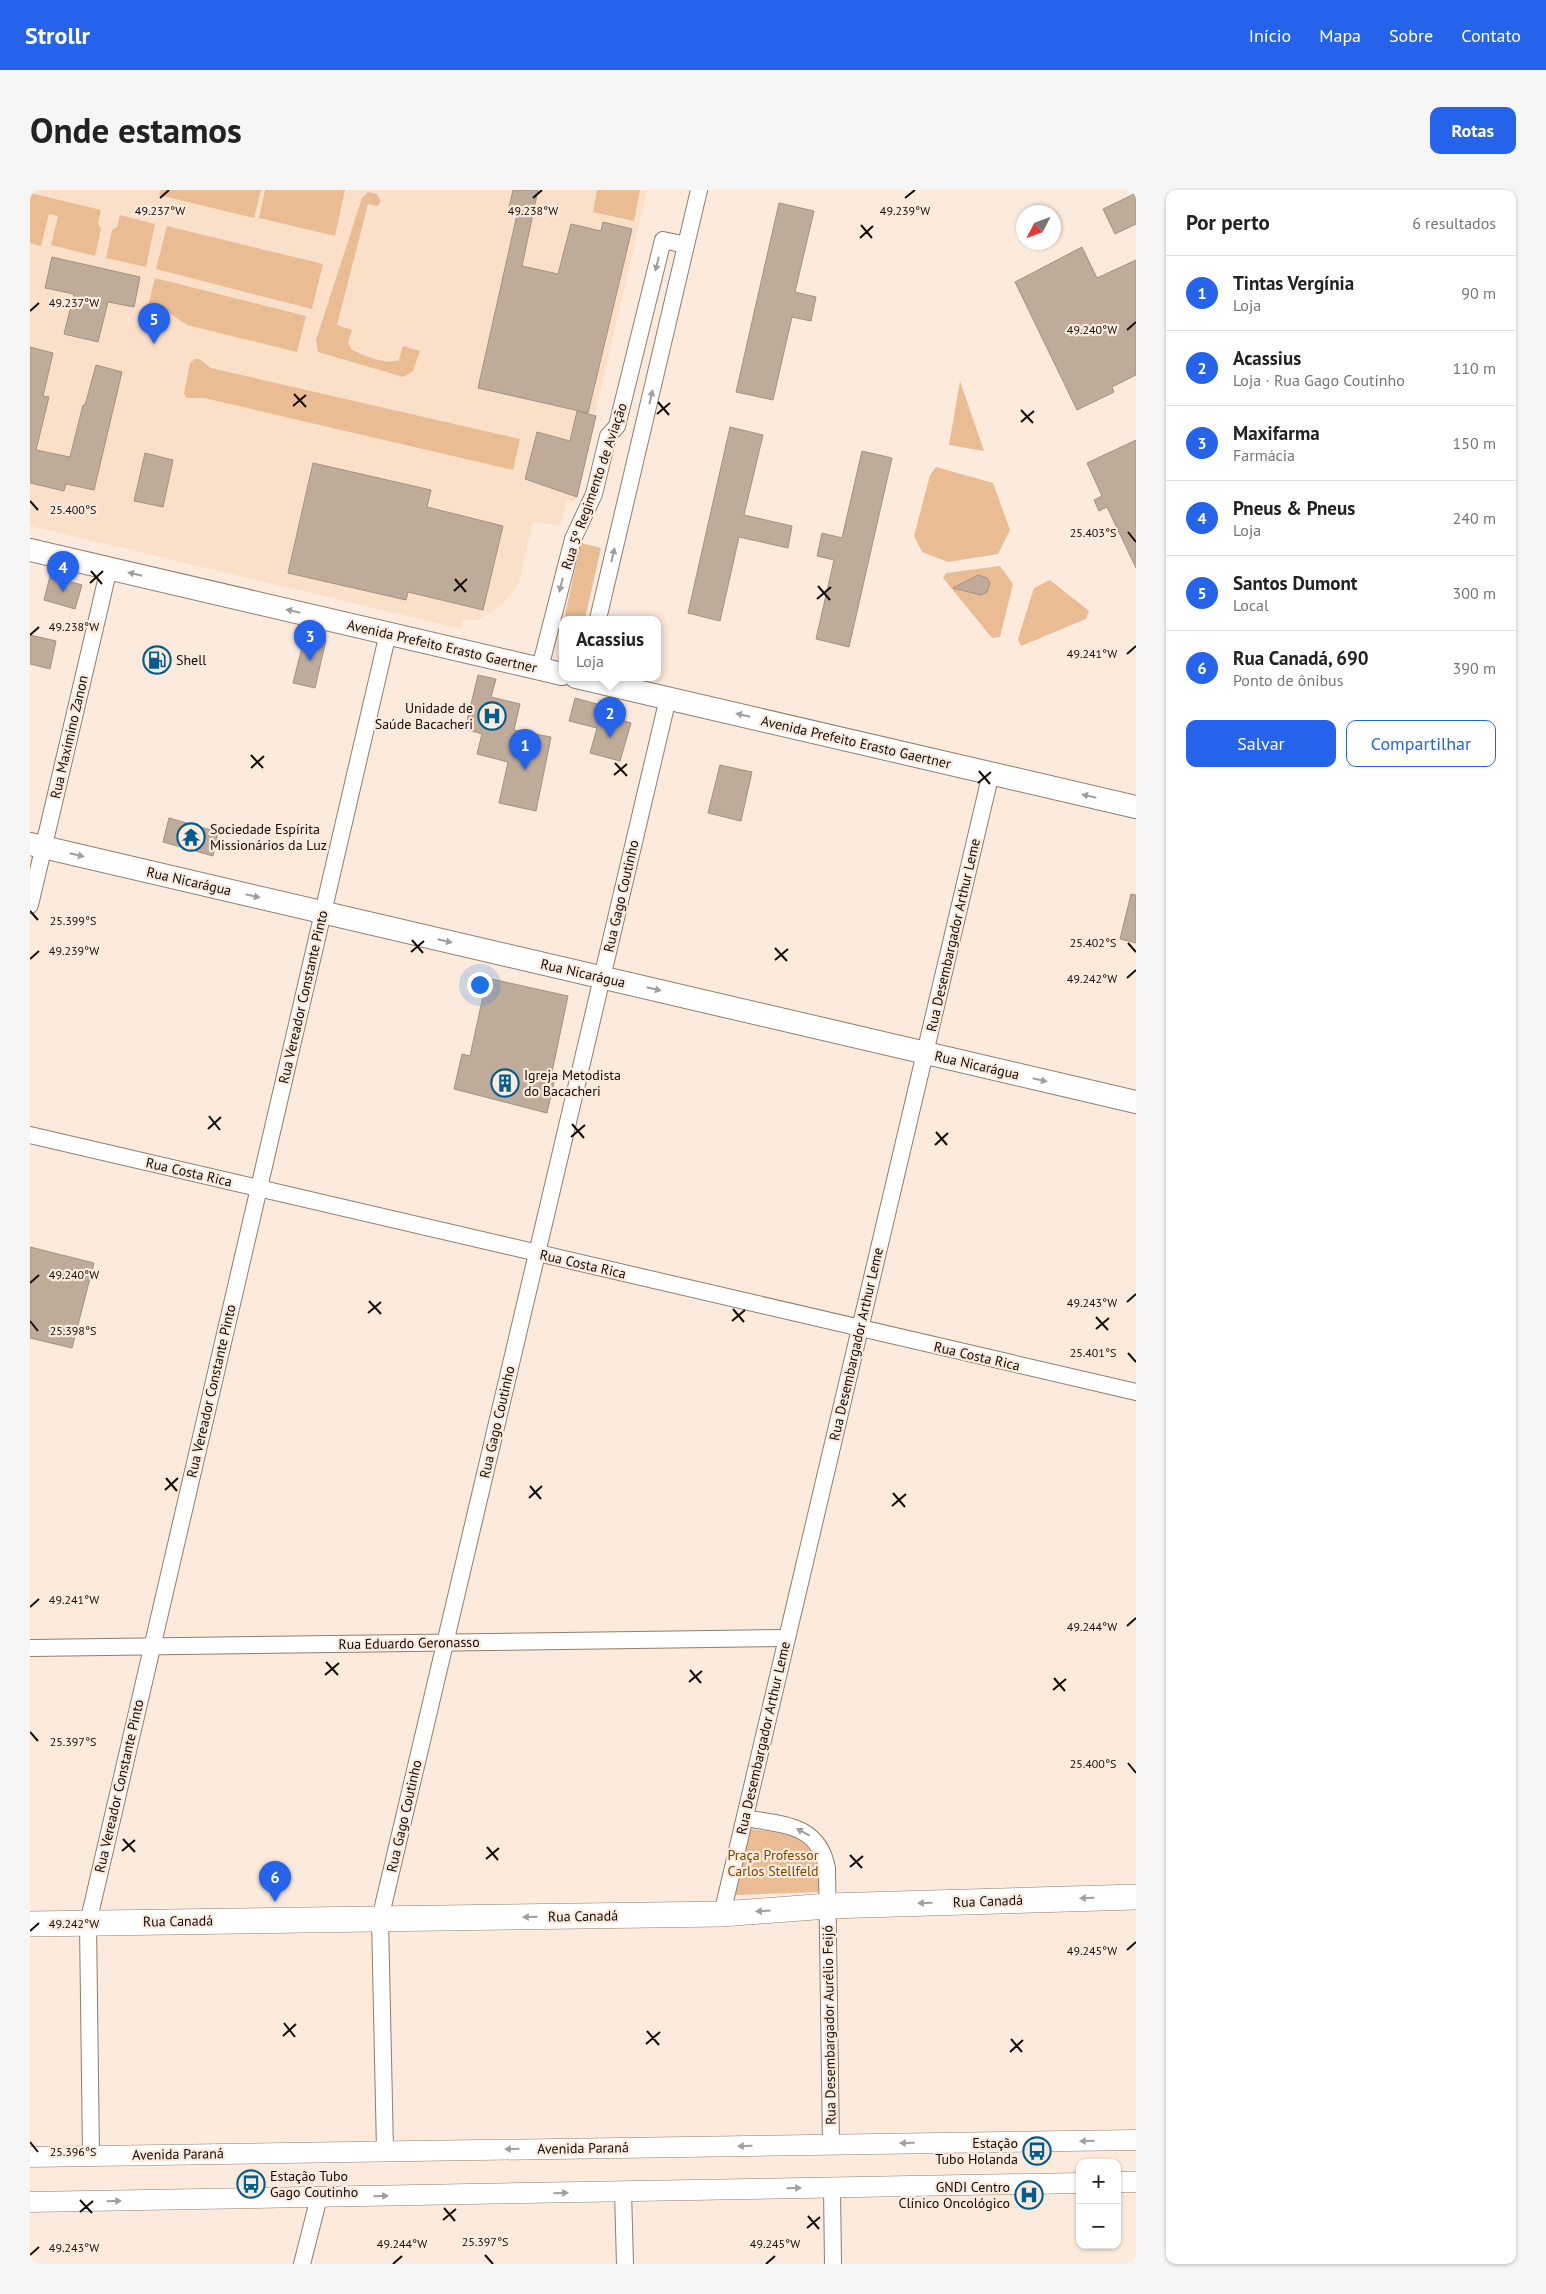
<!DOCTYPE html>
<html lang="pt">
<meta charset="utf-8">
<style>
body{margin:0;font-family:"PT Sans",sans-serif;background:#f6f6f6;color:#222}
.controls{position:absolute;right:15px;bottom:15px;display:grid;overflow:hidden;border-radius:10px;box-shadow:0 1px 4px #0004}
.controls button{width:45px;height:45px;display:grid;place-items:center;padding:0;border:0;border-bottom:1px solid #e0e0e0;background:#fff;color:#222;font:25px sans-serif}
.compass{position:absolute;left:986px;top:15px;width:45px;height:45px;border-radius:50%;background:#fff;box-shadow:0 1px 4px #0004;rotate:229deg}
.you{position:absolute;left:449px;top:794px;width:18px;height:18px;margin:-12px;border:4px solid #fff;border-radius:50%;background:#1a73e8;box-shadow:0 0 0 8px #1a73e833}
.badge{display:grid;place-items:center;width:32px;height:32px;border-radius:50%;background:#2563eb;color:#fff;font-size:16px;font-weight:700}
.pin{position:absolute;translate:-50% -41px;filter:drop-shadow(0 1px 2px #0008)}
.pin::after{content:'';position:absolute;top:26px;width:18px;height:15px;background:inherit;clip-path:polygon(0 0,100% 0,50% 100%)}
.popup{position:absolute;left:529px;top:426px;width:102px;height:65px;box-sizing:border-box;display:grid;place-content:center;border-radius:10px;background:#fff;filter:drop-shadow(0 1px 4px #0005);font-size:16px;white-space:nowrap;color:#767676}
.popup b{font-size:19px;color:#222}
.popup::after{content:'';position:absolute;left:50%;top:100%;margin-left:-10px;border:10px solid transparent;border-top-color:#fff}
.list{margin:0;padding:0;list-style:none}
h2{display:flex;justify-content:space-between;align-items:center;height:65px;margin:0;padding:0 20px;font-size:21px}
h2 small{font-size:16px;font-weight:400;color:#767676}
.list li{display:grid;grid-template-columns:32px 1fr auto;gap:15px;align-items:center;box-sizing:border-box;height:75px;padding:0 20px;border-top:1px solid #e0e0e0}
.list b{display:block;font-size:19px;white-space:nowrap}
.list p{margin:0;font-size:16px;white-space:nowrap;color:#767676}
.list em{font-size:16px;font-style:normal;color:#767676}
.actions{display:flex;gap:10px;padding:15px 20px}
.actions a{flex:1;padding:11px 0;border:1px solid #2563eb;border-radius:10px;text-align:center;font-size:18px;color:#2563eb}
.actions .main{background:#2563eb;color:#fff}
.map{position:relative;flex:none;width:1106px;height:2074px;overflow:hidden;border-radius:10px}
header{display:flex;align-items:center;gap:30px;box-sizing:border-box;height:70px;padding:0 25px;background:#2563eb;color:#fff}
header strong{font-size:24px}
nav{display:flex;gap:28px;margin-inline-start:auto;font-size:18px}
.intro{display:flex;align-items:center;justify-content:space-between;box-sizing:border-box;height:120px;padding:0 30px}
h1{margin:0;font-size:35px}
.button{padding:12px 22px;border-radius:10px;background:#2563eb;color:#fff;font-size:18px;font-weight:700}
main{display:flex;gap:30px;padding:0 30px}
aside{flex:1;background:#fff;border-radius:10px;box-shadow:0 1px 4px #0004}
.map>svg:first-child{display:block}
.built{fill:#fbe0c9}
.green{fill:#eabc93}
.building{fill:#bfab9a;stroke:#a59181}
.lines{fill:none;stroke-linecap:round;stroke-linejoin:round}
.minor-casing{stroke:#907d6d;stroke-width:18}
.tertiary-casing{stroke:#907d6d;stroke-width:21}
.secondary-casing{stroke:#907d6d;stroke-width:24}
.primary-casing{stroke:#907d6d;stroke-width:26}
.minor{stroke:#fff;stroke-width:16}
.tertiary{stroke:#fff;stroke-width:20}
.secondary{stroke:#fff;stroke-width:22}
.primary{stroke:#fff;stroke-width:25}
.oneway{fill:#a19e9c}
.ticks{fill:none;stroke:#130c07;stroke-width:2}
.labels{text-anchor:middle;stroke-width:4.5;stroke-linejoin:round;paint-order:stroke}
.street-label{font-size:14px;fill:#130c07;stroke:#fcebdd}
.poi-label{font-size:14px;fill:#130c07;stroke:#fcebdd;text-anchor:start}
.park-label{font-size:14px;fill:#7b4602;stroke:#fcebdd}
.ticks-label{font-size:12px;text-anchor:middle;fill:#130c07;stroke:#fcebdd;stroke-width:4.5;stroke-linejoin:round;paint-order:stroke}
</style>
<header>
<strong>Strollr</strong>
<nav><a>Início</a><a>Mapa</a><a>Sobre</a><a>Contato</a></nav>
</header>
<div class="intro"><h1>Onde estamos</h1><a class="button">Rotas</a></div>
<main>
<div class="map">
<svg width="1106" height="2074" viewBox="0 0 1106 2074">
<rect width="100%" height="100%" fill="#fcebdd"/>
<path class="built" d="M0 0H617L545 311 537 310 530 336 503 332 489 393 473 414 448 430H433L431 439 0 336Z"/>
<g class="green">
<path d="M131 0H231L224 28 129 5Z"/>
<path d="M235 0H315L305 46 229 28Z"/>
<path d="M567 0H610L604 31 563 22Z"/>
<path d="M338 2 347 4 351 11 348 16 338 14 307 135 322 140 318 153 322 160C336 166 354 175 369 170L373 156 390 161 383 181 373 187 288 162 286 150 332 8Z"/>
<path d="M0 3 71 20 68 34 71 39 65 66 21 55 28 26 19 24 11 56 0 53Z"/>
<path d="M90 25 125 34 116 77 76 68 82 40 87 37Z"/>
<path d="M137 36 293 74 282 119 126 79Z"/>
<path d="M125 88 276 126 267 162 157 135 136 121 118 116Z"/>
<path d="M165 169H169L181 178 490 249 483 280 174 208H156L154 203 160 173Z"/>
<path d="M930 191 954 261 919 255Z"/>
<path d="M906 277 963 293 980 340 968 364 918 372 892 362 884 346 900 285Z"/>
<path d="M551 353 571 358 555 429H534Z"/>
<path d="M970 376 983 394 970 447 962 448 913 388 916 383Z"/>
<path d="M1020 390 1059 421 1056 429 991 456 988 449 1004 398Z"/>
<path d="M718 1639C742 1642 785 1643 789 1675 790 1683 789 1693 790 1702L703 1705Z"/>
</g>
<g class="building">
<path d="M483 0H508L492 76 528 84 541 34 571 41 573 32 602 39 558 223 448 198 488 20 479 18Z"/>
<path d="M1106 3V34L1085 44 1073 19Z"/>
<path d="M749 13 784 21 765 102 786 107 781 131 762 127 743 210 706 202Z"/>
<path d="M1052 57 1067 88 1106 70V185L1082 197 1084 202 1047 220 985 92Z"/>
<path d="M22 67 110 87 104 117 78 112 68 152 34 144 44 104 15 98Z"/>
<path d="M0 157 23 163 13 206 19 207 6 260 40 267 53 215H55L66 175 92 182 64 300 36 294 34 301 0 293Z"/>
<path d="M547 221 566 226 547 307 495 289 507 242 540 251Z"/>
<path d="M700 237 733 245 714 325 762 336 758 358 709 347 690 431 658 423Z"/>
<path d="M1106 250V378L1077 317 1069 321 1064 310 1072 306 1057 273Z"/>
<path d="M832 261 862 268 819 457 786 449 804 370 787 366 792 343 812 348Z"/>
<path d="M115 263 143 270 133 317 104 311Z"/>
<path d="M283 273 401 300 397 317 473 336 453 420 378 402 376 410 258 383Z"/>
<path d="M948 385 957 388 960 393 957 402 951 405 923 398Z"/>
<path d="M20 386 52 395 45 419 14 410Z"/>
<path d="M0 445 26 451 20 479 0 474Z"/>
<path d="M275 445 296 450 285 498 263 493Z"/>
<path d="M448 485 466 489 461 507 490 514 484 540 521 547 506 621 469 613 478 572 447 564 452 544 435 539Z"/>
<path d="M545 508 567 514 565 522 601 533 590 571 560 563 567 538 539 531Z"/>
<path d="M690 575 722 582 711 631 678 623Z"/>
<path d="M139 628 188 642 183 666 133 652Z"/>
<path d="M1101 704 1106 705V753L1090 749Z"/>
<path d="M457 788 538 806 521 887 525 888 517 923 424 899 432 864 440 866Z"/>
<path d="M0 1057 64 1073 42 1158 0 1148Z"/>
</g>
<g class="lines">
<g class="minor-casing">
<g id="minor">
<path d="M568 429 669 0"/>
<path d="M510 478 543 349 564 304 578 246 587 236 633 50 656 55"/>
<path d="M0 715 79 378"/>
<path d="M0 945 1106 1202"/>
<path d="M0 1458 757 1448"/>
<path d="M715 1628C752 1635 788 1633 797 1678L801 1954"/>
<path d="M692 1724 961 583"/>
<path d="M355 1961 350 1729 638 508"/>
<path d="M61 1966 58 1733 358 443"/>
<path d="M802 1998 803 2074"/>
<path d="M593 2001 595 2074"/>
<path d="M272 2074 289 2007"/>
</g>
</g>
<g class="tertiary-casing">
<g id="tertiary">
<path d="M0 1967 1106 1950"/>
<path d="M1087 1992H1106"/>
<path d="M0 2012 1050 1993"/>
</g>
</g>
<g class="secondary-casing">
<g id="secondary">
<path d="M0 360 532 484"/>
<path d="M546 487 1106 617"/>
<path d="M0 654 1106 912"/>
</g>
</g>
<g class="primary-casing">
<path id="primary" d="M0 1734 692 1724 798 1716 1106 1707"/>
</g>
<use href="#minor" class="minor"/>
<use href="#tertiary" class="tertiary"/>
<use href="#secondary" class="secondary"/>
<use href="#primary" class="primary"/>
</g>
<defs><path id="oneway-solid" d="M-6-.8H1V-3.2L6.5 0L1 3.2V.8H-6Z" transform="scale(1.25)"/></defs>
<g class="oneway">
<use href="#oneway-solid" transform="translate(627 74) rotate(104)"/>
<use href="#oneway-solid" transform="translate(621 207) rotate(-77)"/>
<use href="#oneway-solid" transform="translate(583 365) rotate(-77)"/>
<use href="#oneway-solid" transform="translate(105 384) rotate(-167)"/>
<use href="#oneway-solid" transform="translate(531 395) rotate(104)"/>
<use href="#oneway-solid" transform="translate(263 421) rotate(-167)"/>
<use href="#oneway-solid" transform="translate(713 525) rotate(-167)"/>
<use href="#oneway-solid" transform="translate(1059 606) rotate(-167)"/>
<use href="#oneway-solid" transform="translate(47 665) rotate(13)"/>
<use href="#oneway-solid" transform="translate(223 706) rotate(13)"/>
<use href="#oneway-solid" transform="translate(415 751) rotate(13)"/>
<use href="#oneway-solid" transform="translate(624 799) rotate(13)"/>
<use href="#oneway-solid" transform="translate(1010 890) rotate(13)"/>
<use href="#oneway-solid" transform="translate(773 1642) rotate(-151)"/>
<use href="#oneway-solid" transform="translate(1057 1708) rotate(178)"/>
<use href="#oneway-solid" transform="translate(895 1713) rotate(178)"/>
<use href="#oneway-solid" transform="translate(733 1721) rotate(176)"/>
<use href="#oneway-solid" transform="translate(500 1727) rotate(179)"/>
<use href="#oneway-solid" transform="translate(1057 1951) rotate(179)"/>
<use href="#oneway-solid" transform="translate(877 1953) rotate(179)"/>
<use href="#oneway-solid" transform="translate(715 1956) rotate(179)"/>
<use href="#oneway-solid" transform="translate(482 1959) rotate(179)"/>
<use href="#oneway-solid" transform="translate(764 1998) rotate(-1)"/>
<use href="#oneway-solid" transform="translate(531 2003) rotate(-1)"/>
<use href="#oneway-solid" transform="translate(351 2006) rotate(-1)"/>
<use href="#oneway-solid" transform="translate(84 2011) rotate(-1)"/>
</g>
<path class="ticks" d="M130 8 139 0M503 8 512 0M875 8 885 0M831 35 842 48M830 48 843 36M0 121 9 113M1097 140 1106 132M264 204 276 217M628 212 639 225M263 216 276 205M991 220 1003 233M627 224 640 213M991 232 1004 221M0 311 8 320M1098 342 1106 352M61 381 72 394M425 389 436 402M60 393 73 381M788 396 800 410M424 401 437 389M787 409 801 397M0 445 9 437M1097 464 1106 456M221 565 233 578M585 573 597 586M221 578 234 566M949 581 960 594M584 585 597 574M948 593 961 582M0 721 8 730M382 750 393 763M1098 753 1106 762M745 758 757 771M381 762 394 751M0 769 9 761M745 770 758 759M1097 788 1106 780M179 926 190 940M542 934 554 948M178 939 191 927M906 942 917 955M541 947 555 935M905 955 918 943M0 1093 9 1085M339 1111 351 1124M1097 1112 1106 1104M703 1119 714 1132M338 1123 351 1112M1066 1127 1078 1140M0 1131 8 1141M702 1131 715 1120M1066 1139 1079 1128M1098 1163 1106 1172M136 1288 147 1301M500 1296 511 1309M135 1300 148 1288M863 1303 875 1317M499 1308 512 1296M862 1316 876 1304M0 1417 9 1409M1097 1436 1106 1428M296 1472 308 1485M660 1480 671 1493M295 1485 309 1473M1024 1488 1035 1501M659 1492 672 1481M1023 1500 1036 1489M0 1542 8 1551M1098 1573 1106 1583M93 1649 105 1662M457 1657 468 1670M92 1661 105 1650M820 1665 832 1678M456 1669 469 1658M820 1677 833 1666M0 1741 9 1733M1097 1760 1106 1752M254 1833 265 1847M617 1841 629 1855M253 1846 266 1834M981 1849 992 1862M616 1854 630 1842M980 1862 993 1850M0 1952 8 1962M50 2010 62 2023M414 2018 425 2031M50 2022 63 2011M778 2026 789 2039M413 2030 426 2019M777 2038 790 2027M0 2065 9 2057M455 2065 463 2074M363 2074 372 2066M736 2074 745 2066"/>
<defs>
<g id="fuel-ring" transform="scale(1.4375)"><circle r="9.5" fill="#fcebdd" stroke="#025c8d" stroke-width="1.5"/><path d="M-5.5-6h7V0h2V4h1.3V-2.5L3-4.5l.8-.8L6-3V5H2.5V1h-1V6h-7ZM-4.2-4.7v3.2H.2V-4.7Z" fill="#025c8d"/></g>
<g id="hospital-ring" transform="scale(1.4375)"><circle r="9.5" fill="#fcebdd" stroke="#025c8d" stroke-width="1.5"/><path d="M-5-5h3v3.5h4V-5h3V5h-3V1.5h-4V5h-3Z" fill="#025c8d"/></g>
<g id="temple-ring" transform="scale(1.4375)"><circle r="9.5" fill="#fcebdd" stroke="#025c8d" stroke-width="1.5"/><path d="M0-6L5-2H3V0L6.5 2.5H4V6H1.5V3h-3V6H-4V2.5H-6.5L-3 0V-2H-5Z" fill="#025c8d"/></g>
<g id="building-ring" transform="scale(1.4375)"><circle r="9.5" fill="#fcebdd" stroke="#025c8d" stroke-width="1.5"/><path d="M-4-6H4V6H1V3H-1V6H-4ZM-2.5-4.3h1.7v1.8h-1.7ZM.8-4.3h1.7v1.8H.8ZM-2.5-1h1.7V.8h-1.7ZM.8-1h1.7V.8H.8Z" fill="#025c8d"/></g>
<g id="bus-ring" transform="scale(1.4375)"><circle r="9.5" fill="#fcebdd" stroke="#025c8d" stroke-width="1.5"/><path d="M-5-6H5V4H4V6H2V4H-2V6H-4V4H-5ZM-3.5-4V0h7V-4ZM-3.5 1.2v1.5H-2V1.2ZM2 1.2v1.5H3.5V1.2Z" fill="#025c8d"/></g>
</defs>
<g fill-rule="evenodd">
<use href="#fuel-ring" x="127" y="470"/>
<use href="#hospital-ring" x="462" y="526"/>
<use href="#temple-ring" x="161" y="647"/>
<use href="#building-ring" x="475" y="893"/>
<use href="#bus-ring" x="1007" y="1961"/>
<use href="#bus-ring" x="221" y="1994"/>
<use href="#hospital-ring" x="999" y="2005"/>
</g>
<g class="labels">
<g class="street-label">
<text transform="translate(564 296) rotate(-71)" y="5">Rua 5º Regimento de Aviação</text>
<text transform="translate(412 456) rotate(13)" y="5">Avenida Prefeito Erasto Gaertner</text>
<text transform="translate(39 547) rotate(-77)" y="5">Rua Maximino Zanon</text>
<text transform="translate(826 552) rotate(13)" y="5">Avenida Prefeito Erasto Gaertner</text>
<text transform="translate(159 691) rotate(13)" y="5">Rua Nicarágua</text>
<text transform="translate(591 706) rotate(-77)" y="5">Rua Gago Coutinho</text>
<text transform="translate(923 745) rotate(-77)" y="5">Rua Desembargador Arthur Leme</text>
<text transform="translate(553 783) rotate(13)" y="5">Rua Nicarágua</text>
<text transform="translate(273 807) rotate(-77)" y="5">Rua Vereador Constante Pinto</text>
<text transform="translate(947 875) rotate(13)" y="5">Rua Nicarágua</text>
<text transform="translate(159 982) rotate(13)" y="5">Rua Costa Rica</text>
<text transform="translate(553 1074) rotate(13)" y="5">Rua Costa Rica</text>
<text transform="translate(826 1154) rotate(-77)" y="5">Rua Desembargador Arthur Leme</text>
<text transform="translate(947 1166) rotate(13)" y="5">Rua Costa Rica</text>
<text transform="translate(181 1201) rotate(-77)" y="5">Rua Vereador Constante Pinto</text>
<text transform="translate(467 1232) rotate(-77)" y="5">Rua Gago Coutinho</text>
<text transform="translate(379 1453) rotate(-1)" y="5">Rua Eduardo Geronasso</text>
<text transform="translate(733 1548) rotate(-77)" y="5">Rua Desembargador Arthur Leme</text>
<text transform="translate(89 1596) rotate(-77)" y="5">Rua Vereador Constante Pinto</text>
<text transform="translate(374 1626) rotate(-77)" y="5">Rua Gago Coutinho</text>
<text transform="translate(958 1711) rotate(-2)" y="5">Rua Canadá</text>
<text transform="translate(553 1726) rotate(-1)" y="5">Rua Canadá</text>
<text transform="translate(148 1731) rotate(-1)" y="5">Rua Canadá</text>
<text transform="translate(799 1835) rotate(-91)" y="5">Rua Desembargador Aurélio Feijó</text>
<text transform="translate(553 1958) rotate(-1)" y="5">Avenida Paraná</text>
<text transform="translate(148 1964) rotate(-1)" y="5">Avenida Paraná</text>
</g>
<g class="poi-label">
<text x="146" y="475">Shell</text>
<text x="443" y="523" text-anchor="end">Unidade de<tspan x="443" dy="16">Saúde Bacacheri</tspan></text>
<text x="180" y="644">Sociedade Espírita<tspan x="180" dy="16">Missionários da Luz</tspan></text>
<text x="494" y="890">Igreja Metodista<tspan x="494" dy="16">do Bacacheri</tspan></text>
<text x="988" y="1958" text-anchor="end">Estação<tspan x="988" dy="16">Tubo Holanda</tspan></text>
<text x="240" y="1991">Estação Tubo<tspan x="240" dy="16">Gago Coutinho</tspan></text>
<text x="980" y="2002" text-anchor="end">GNDI Centro<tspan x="980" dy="16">Clínico Oncológico</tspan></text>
</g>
<g class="park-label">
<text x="743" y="1670">Praça Professor<tspan x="743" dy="16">Carlos Stellfeld</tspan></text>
</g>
</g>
<g class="ticks-label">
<text x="130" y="25">49.237°W</text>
<text x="503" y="25">49.238°W</text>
<text x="875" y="25">49.239°W</text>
<text x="44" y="117">49.237°W</text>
<text x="1062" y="144">49.240°W</text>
<text x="43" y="324">25.400°S</text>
<text x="1063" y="347">25.403°S</text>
<text x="44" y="441">49.238°W</text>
<text x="1062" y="468">49.241°W</text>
<text x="43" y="735">25.399°S</text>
<text x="1063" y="757">25.402°S</text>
<text x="44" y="765">49.239°W</text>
<text x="1062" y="793">49.242°W</text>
<text x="44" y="1089">49.240°W</text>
<text x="1062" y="1117">49.243°W</text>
<text x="43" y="1145">25.398°S</text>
<text x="1063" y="1167">25.401°S</text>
<text x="44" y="1414">49.241°W</text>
<text x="1062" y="1441">49.244°W</text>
<text x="43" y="1556">25.397°S</text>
<text x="1063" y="1578">25.400°S</text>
<text x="44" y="1738">49.242°W</text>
<text x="1062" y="1765">49.245°W</text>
<text x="43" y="1966">25.396°S</text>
<text x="455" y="2056">25.397°S</text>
<text x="372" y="2058">49.244°W</text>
<text x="745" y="2058">49.245°W</text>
<text x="44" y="2062">49.243°W</text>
</g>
</svg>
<div class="controls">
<button>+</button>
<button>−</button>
</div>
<svg class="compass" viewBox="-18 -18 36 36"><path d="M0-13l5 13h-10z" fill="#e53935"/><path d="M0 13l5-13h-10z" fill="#767676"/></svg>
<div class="you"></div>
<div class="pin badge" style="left:495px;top:580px">1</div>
<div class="pin badge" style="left:580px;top:548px">2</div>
<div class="popup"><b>Acassius</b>Loja</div>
<div class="pin badge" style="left:280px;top:471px">3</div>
<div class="pin badge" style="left:33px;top:402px">4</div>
<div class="pin badge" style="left:124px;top:154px">5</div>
<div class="pin badge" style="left:245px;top:1712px">6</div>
</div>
<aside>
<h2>Por perto<small>6 resultados</small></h2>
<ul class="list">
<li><span class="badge">1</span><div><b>Tintas Vergínia</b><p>Loja</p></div><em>90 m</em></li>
<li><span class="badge">2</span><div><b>Acassius</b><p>Loja · Rua Gago Coutinho</p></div><em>110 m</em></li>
<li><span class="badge">3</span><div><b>Maxifarma</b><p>Farmácia</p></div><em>150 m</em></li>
<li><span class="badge">4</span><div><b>Pneus &amp; Pneus</b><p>Loja</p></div><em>240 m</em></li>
<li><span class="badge">5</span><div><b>Santos Dumont</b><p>Local</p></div><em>300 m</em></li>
<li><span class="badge">6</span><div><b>Rua Canadá, 690</b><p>Ponto de ônibus</p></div><em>390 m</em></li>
</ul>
<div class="actions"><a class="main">Salvar</a><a>Compartilhar</a></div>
</aside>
</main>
